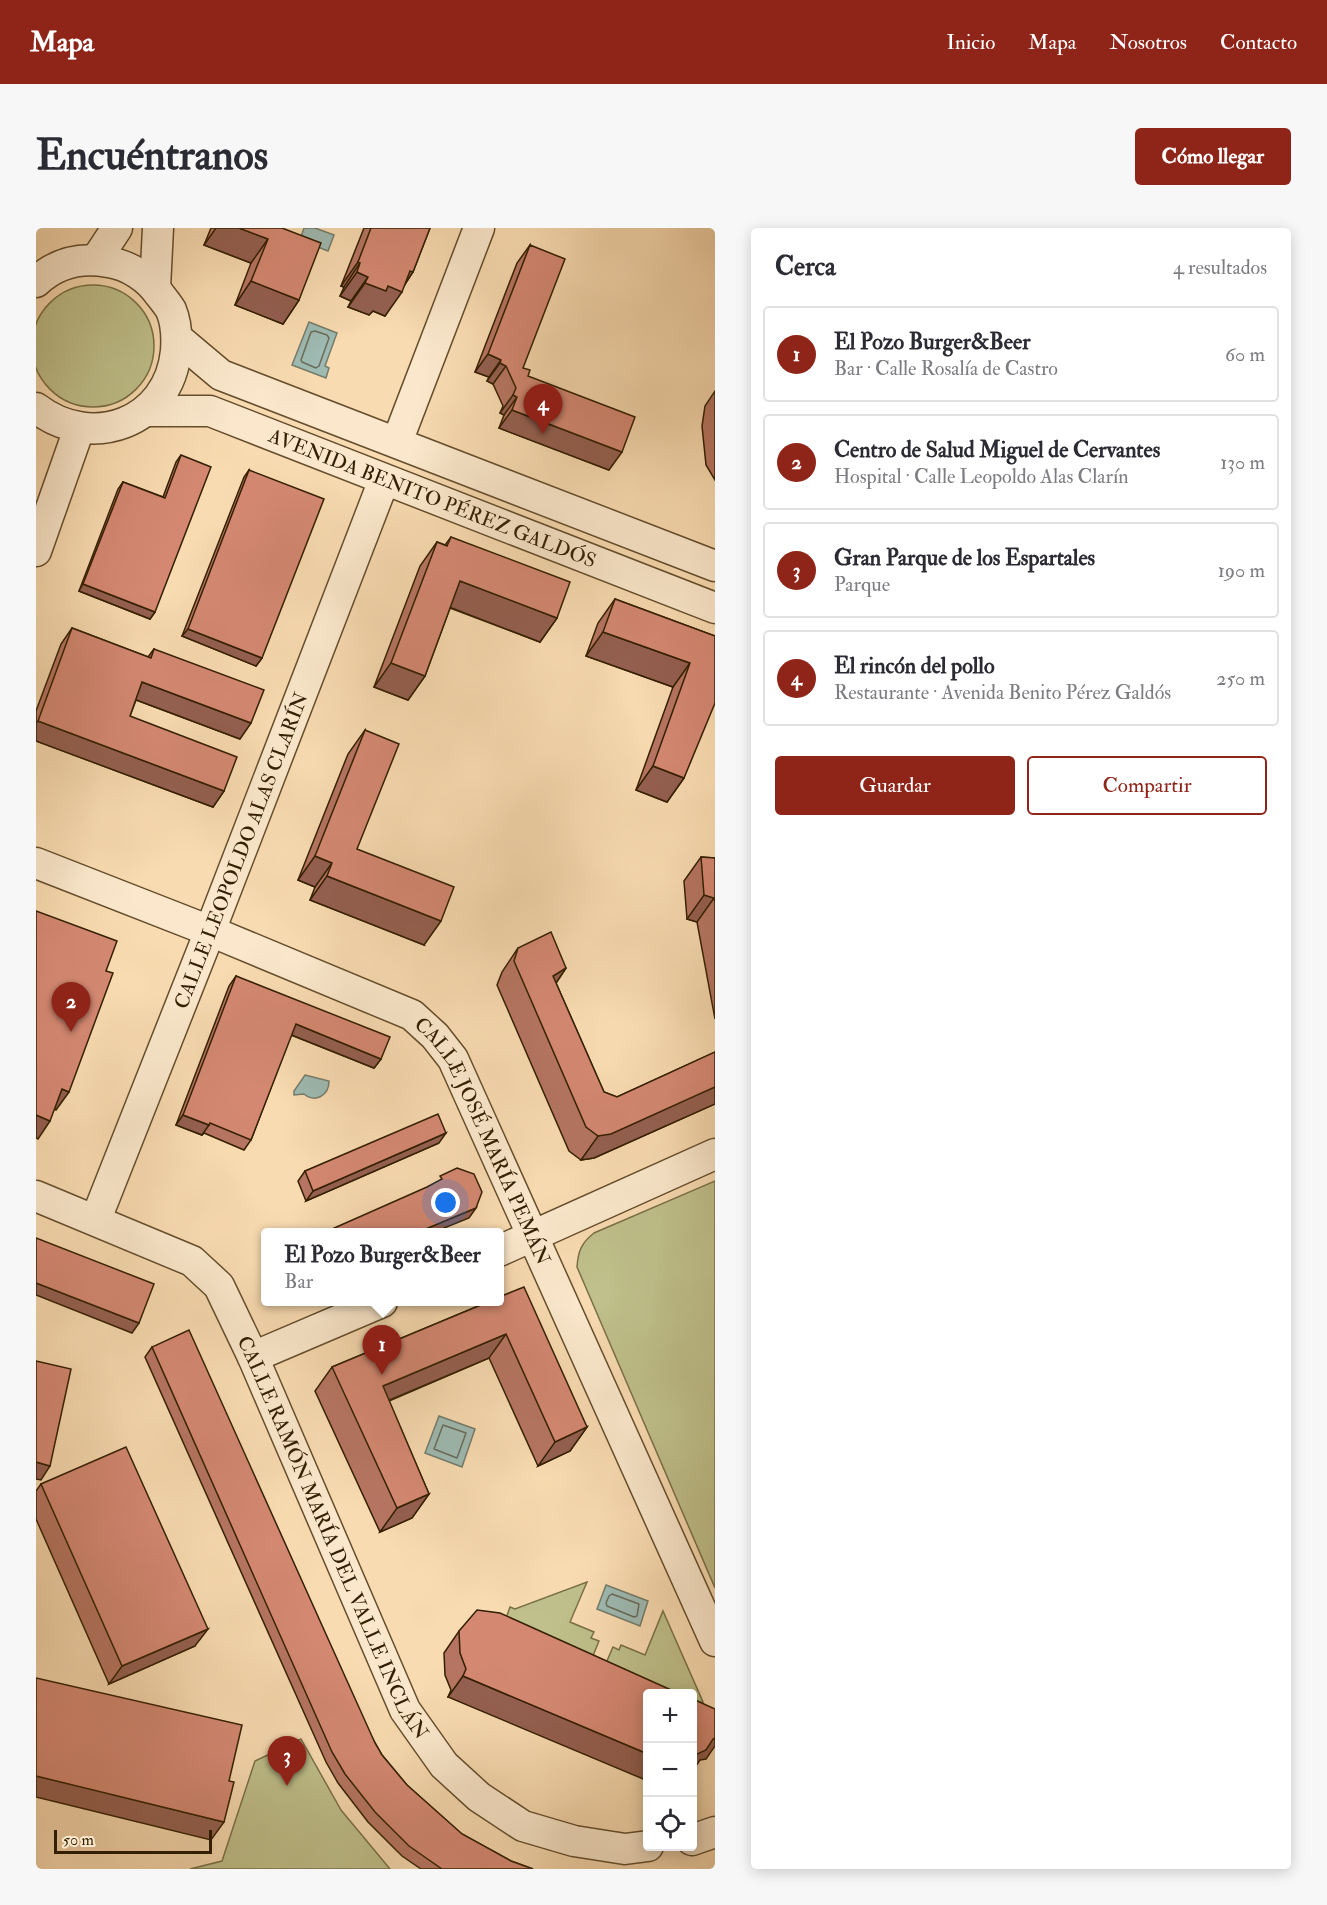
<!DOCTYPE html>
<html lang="es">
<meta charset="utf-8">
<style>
body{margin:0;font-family:"IM FELL Double Pica",serif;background:#f7f7f7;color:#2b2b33}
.controls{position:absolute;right:18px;bottom:18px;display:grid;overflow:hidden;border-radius:6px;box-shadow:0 3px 15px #0003}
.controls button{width:54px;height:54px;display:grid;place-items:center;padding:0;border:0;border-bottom:2px solid #e1e1e2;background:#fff;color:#2b2b33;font:30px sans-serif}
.scale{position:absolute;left:18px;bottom:15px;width:158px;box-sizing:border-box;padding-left:6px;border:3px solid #341f01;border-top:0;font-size:16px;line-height:21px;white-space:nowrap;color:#341f01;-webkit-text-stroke:4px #fbe8cc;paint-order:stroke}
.you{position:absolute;left:410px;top:975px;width:21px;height:21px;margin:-15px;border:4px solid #fff;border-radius:50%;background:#1a73e8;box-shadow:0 0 0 9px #1a73e833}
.badge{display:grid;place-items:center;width:39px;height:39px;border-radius:50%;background:#8f2418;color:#fff;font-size:20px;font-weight:700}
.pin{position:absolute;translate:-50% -50px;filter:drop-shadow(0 2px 3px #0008)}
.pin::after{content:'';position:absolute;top:32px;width:21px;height:18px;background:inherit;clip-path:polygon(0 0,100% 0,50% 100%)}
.popup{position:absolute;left:225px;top:1000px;width:243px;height:78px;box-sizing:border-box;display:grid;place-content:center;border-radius:6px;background:#fff;filter:drop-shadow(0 2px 4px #0005);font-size:20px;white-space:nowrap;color:#7c7c81}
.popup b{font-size:22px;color:#2b2b33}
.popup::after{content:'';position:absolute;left:50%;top:100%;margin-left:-12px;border:12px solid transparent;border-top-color:#fff}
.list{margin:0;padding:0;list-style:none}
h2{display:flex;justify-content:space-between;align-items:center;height:78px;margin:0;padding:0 24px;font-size:26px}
h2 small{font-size:20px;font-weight:400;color:#7c7c81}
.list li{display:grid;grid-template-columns:39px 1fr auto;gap:18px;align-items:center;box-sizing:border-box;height:96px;margin:0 12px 12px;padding:0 12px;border:2px solid #e1e1e2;border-radius:6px}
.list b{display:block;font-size:22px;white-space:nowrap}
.list p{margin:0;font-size:20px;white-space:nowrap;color:#7c7c81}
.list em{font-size:20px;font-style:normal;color:#7c7c81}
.actions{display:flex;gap:12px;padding:18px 24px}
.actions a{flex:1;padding:14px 0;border:2px solid #8f2418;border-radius:6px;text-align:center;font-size:21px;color:#8f2418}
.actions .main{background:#8f2418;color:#fff}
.icon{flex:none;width:33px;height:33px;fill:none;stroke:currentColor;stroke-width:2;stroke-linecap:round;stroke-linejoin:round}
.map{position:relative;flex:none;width:679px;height:1641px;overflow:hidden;border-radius:6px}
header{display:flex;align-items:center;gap:36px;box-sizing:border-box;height:84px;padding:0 30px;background:#8f2418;color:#fff}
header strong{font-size:28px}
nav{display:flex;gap:33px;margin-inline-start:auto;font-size:21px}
.intro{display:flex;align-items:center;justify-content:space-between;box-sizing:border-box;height:144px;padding:0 36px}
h1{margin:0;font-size:42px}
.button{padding:15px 27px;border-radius:6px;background:#8f2418;color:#fff;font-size:21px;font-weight:700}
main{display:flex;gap:36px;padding:0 36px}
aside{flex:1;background:#fff;border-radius:6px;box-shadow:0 3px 15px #0003}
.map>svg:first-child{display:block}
.green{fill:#bfc08b;stroke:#7a7046;stroke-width:1.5}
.water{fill:#9ebab2;stroke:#747c6b;stroke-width:1.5}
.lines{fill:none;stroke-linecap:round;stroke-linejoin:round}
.shore{stroke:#696c5a;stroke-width:1.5}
.minor-casing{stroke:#654e2d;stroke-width:33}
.minor{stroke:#fbe8cc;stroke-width:30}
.wall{fill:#b67562;stroke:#341f01;stroke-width:1.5}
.shaded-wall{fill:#945f50;stroke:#341f01;stroke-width:1.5}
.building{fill:#d48872;stroke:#341f01;stroke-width:1.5}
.labels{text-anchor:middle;stroke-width:4.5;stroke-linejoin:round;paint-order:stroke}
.street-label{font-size:20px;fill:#341f01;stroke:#fbe8cc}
</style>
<header>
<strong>Mapa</strong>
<nav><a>Inicio</a><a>Mapa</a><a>Nosotros</a><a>Contacto</a></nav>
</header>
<div class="intro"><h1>Encuéntranos</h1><a class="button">Cómo llegar</a></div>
<main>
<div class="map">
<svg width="679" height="1641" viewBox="0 0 679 1641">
<rect width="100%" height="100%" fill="#f9dbb1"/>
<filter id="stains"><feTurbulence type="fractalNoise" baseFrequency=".00333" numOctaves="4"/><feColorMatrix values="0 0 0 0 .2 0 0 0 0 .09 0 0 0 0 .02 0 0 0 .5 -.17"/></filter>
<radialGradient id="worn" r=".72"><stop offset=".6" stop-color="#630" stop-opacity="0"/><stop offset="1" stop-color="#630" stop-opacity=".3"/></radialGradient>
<g class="green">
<circle cx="57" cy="118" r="61"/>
<path d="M679 953V1360L541 1039C542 1024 545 1015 558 1005Z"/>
<path d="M551 1354 534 1394 558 1404 555 1410 563 1413 554 1435 469 1393 474 1379 479 1381Z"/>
<path d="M627 1383 667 1474 657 1476 656 1466 626 1465 567 1442 577 1419 583 1422 585 1417 609 1427Z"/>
<path d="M265 1511 305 1582 354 1641H154L186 1633 219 1533Z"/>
</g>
<g class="water">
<path d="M268 0H279L298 7 292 23 264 12Z"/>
<path d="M273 94 301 105 289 138 293 140 290 150 256 137Z"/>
<path d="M269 847 293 853C293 868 279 875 268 866L258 867V863Z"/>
<path d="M403 1188 439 1201 426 1239 389 1225Z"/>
<path d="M570 1357 612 1373 604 1398 561 1381Z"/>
</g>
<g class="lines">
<g class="shore">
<path d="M279 103 291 107 293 110 283 138 280 140 266 134 265 132 275 104Z"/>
<path d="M407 1197 430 1205 421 1230 398 1221Z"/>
<path d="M576 1366 603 1376 601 1388 598 1389 571 1378 570 1375 573 1368Z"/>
</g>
<g class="minor-casing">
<g id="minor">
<path d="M60 32 81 0"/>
<path d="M0 54C20 35 45 29 72 34 93 37 112 50 124 67 128 72 132 77 135 82 140 94 141 110 140 123 133 195 56 223 0 180"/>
<path d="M119 60 122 0"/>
<path d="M141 110 185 147 679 338"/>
<path id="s1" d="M110 183H174L679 380"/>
<path d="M361 214 443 0"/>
<path d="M0 323 43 201"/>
<path id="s2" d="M0 635 174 703 376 787 399 808 417 831 679 1413"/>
<path id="s3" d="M0 968 156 1033 183 1058 217 1129 369 1482 408 1537 443 1569 487 1598 538 1613 589 1621 612 1618"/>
<path id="s4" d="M60 991 174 703 348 252"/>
<path d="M463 1023 679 926"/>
<path d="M217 1129 346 1074"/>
<path d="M656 1612 679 1604"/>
</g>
</g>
<use href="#minor" class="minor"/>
</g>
<g class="wall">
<path d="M175 0H246L263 72 247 96 199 77 215 35 168 17Z"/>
<path d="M328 0H394L377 44 349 88 337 83 333 87 312 79 315 73 304 68 308 59 305 58Z"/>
<path d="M494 17 487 140 492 148 573 242 463 200 468 187 464 185 467 178 457 156 451 153 453 149 439 144 481 35Z"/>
<path d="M679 163V252L670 237 666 198 669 178Z"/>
<path d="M145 227 119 384 114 391 43 363 82 261 87 254 127 269 140 234Z"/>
<path d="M213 242 226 430 220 438 146 408 208 249Z"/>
<path d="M415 309 521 390 504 414 414 380 389 448 372 472 338 459 384 338 401 314 409 317Z"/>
<path d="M579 371 679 408 648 550 631 574 600 562 637 459 550 428 562 395Z"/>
<path d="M36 400 112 429 118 421 204 511 100 472 94 488 188 563 177 579 0 513V483L25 416Z"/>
<path d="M329 502 321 621 388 717 274 672 279 659 262 652 312 526Z"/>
<path d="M665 629 679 630V791L661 694 651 691 648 653Z"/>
<path d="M482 720 530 740 520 755 568 864 581 869 679 824V876L558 930 545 932 533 923 461 757 466 744Z"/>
<path d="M200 748 345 831 338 840 255 807 215 912 208 922 168 905 166 907 140 897 193 758Z"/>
<path d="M403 915 270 973 262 953 269 943Z"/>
<path d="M452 1074 551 1199 534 1223 502 1238 453 1130 353 1173 393 1266 376 1290 344 1304 279 1163 296 1139Z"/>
<path d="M116 1119 346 1527 371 1557 426 1606 475 1633 497 1641H385L366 1628 332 1594 302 1555 290 1534 109 1129Z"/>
<path d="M5 1256 159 1418 73 1456 0 1291V1263Z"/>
<path d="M423 1403 644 1466 412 1469 415 1462 409 1447 408 1425Z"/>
</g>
<g class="shaded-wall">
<path d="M180 0H203L232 11 215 35 168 17Z"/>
<path d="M322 34 324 35 308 59 305 58Z"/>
<path d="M374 43 377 44 364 63 366 64 349 88 337 83 333 87 312 79 329 55Z"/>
<path d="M321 44 332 49 315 73 304 68Z"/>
<path d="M215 53 263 72 247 96 199 77Z"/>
<path d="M452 126 465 132 453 149 439 144Z"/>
<path d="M464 135 470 138 457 156 451 153Z"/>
<path d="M477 167 481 169 468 187 464 185Z"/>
<path d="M476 182 586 224 573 242 463 200Z"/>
<path d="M424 353 521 390 504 414 408 377Z"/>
<path d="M47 356 119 384 114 391 43 363Z"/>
<path d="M152 401 226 430 220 438 146 408Z"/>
<path d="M567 404 654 435 637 459 550 428Z"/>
<path d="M355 435 389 448 372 472 338 459Z"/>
<path d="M106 454 215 495 204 511 95 470Z"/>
<path d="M2 493 188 563 177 579 0 513V495Z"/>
<path d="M617 538 648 550 631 574 600 562Z"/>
<path d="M279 628 296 635 279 659 262 652Z"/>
<path d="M291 648 405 693 388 717 274 672Z"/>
<path d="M668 667 678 670 661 694 651 691Z"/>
<path d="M530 740 514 764 517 748Z"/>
<path d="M260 796 345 831 338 840 253 806Z"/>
<path d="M679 859V876L558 930 545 932 562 908Z"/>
<path d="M26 861 33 864 20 882 14 879Z"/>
<path d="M0 887 14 893 2 911 0 910Z"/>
<path d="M147 887 173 897 166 907 140 897Z"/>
<path d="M410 905 403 915 270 973 277 963Z"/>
<path d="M440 980 433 990 396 1005H380Z"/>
<path d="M0 1055 103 1095 96 1105 0 1067Z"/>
<path d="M470 1106 453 1130 330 1182 347 1158Z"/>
<path d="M551 1199 534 1223 502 1238 519 1214Z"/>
<path d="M0 1234 14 1238 5 1252 0 1251Z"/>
<path d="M393 1266 376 1290 344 1304 361 1280Z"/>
<path d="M172 1401 159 1418 73 1456 86 1438Z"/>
<path d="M427 1448 612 1526V1553L412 1469Z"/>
<path d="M679 1510V1518L670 1531 664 1532 657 1542V1528L677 1511Z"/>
<path d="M0 1548 43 1558 188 1594 175 1612 0 1569Z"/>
</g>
<g class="building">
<path d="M203 0H246L285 15 263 72 215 53 232 11Z"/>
<path d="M335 0H394L377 44 374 43 366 64 352 58 350 63 329 55 332 49 321 44 324 35 322 34Z"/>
<path d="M494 17 529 31 487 140 494 142 492 148 599 189 586 224 476 182 481 169 477 167 480 160 470 138 464 135 465 132 452 126Z"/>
<path d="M145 227 175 239 119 384 47 356 87 254 129 270Z"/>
<path d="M213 242 288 271 226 430 152 401Z"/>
<path d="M415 309 534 354 521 390 424 353 389 448 355 435 401 314 411 318Z"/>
<path d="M579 371 679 408V475L648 550 617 538 654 435 567 404Z"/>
<path d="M36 400 115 430 118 421 228 462 215 495 106 454 94 488 201 529 188 563 2 493Z"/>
<path d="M329 502 363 516 321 621 418 659 405 693 291 648 296 635 279 628Z"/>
<path d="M665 629 679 630V674L678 670 668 667Z"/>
<path d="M0 683 81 713 70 743 77 745 33 864 26 861 14 893 0 887Z"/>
<path d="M515 704 530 740 517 748 568 864 581 869 679 824V859L575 906 562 908 550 899 478 733 482 720Z"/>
<path d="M200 748 354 809 345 831 260 796 215 912 174 895 173 897 147 887Z"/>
<path d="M402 886 410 905 277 963 269 943Z"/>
<path d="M421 940 438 946 446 964 440 980 380 1005H287L391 959 406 951 404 948Z"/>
<path d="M0 1010 118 1056 103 1095 0 1055Z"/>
<path d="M488 1059 551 1199 519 1214 470 1106 347 1158 393 1266 361 1280 296 1139 452 1074H463V1069Z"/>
<path d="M153 1102 339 1515 346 1527 371 1557 426 1606 475 1633 497 1641H406L373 1618 339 1584 309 1546 296 1524 116 1119Z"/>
<path d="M0 1133 35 1141 14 1238 0 1234Z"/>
<path d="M90 1219 172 1401 86 1438 5 1256Z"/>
<path d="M441 1382 464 1385 644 1466H612V1526L427 1448 430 1441 424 1425 423 1403Z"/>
<path d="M0 1450 206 1497 193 1553 198 1554 188 1594 0 1548Z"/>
<path d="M657 1471 679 1481V1510L677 1511 670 1522 657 1528Z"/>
</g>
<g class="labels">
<g class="street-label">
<text dy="7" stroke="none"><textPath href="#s1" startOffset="303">AVENIDA BENITO PÉREZ GALDÓS</textPath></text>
<text dy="7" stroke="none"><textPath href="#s4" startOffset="396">CALLE LEOPOLDO ALAS CLARÍN</textPath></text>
<text dy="7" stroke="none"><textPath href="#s2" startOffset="552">CALLE JOSÉ MARÍA PEMÁN</textPath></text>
<text dy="7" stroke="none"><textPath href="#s3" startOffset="482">CALLE RAMÓN MARÍA DEL VALLE INCLÁN</textPath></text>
</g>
</g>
<rect width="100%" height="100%" filter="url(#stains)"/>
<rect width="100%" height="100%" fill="url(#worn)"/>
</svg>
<div class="controls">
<button>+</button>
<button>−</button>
<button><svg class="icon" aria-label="locate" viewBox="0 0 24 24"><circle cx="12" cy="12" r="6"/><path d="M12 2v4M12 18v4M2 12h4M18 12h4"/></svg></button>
</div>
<div class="scale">50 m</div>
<div class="you"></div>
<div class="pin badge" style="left:346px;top:1147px">1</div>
<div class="popup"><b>El Pozo Burger&amp;Beer</b>Bar</div>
<div class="pin badge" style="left:35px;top:804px">2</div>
<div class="pin badge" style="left:251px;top:1558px">3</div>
<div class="pin badge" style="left:507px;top:206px">4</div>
</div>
<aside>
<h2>Cerca<small>4 resultados</small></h2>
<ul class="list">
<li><span class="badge">1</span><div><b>El Pozo Burger&amp;Beer</b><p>Bar · Calle Rosalía de Castro</p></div><em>60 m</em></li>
<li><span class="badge">2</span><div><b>Centro de Salud Miguel de Cervantes</b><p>Hospital · Calle Leopoldo Alas Clarín</p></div><em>130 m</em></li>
<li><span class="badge">3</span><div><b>Gran Parque de los Espartales</b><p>Parque</p></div><em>190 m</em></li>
<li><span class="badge">4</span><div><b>El rincón del pollo</b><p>Restaurante · Avenida Benito Pérez Galdós</p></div><em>250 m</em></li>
</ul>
<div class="actions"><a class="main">Guardar</a><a>Compartir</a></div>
</aside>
</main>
